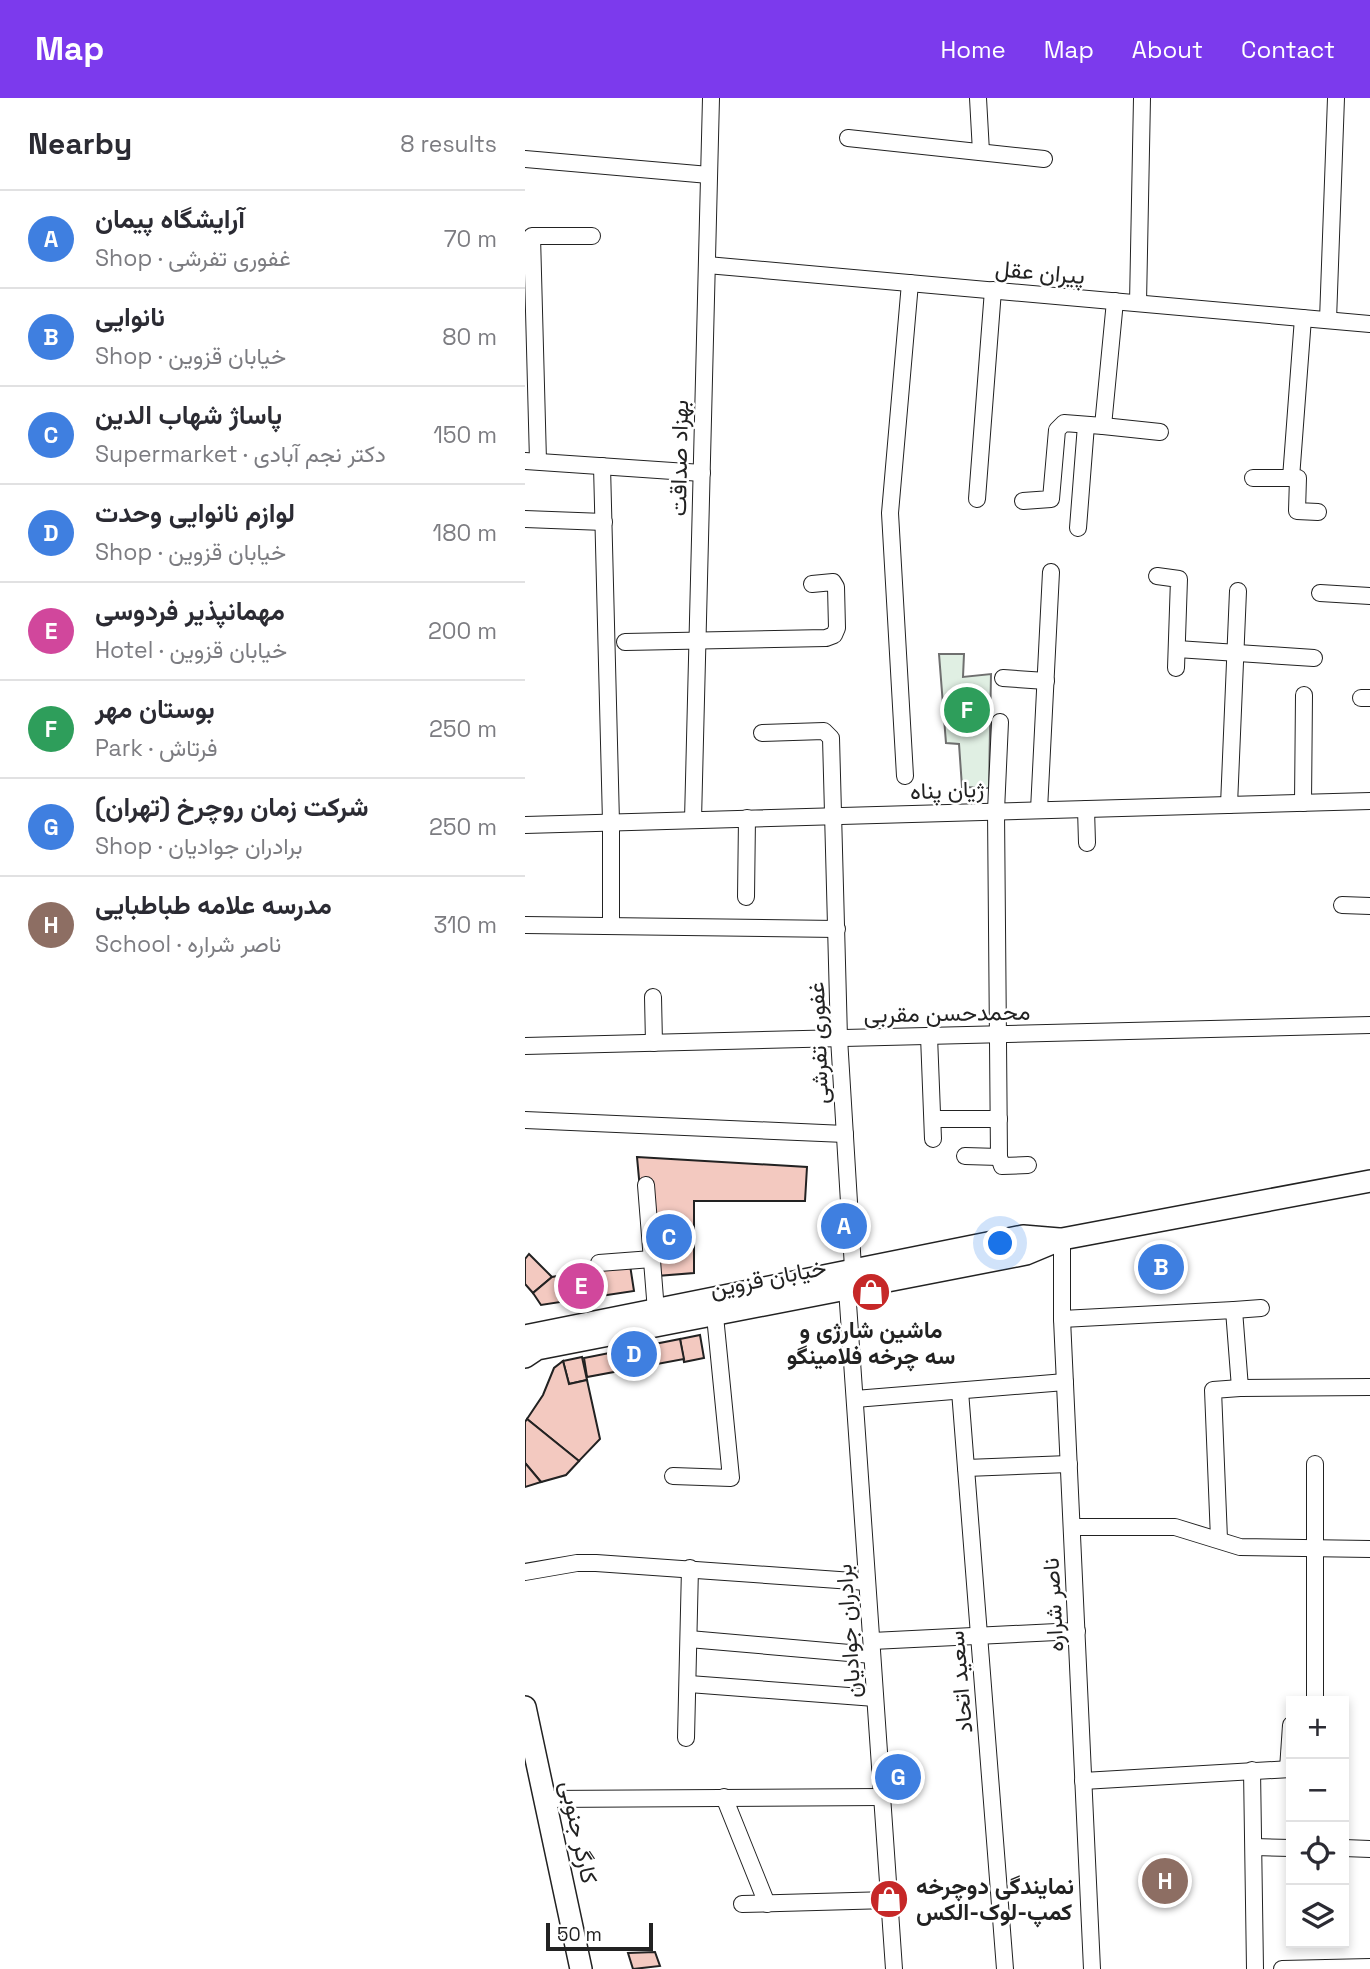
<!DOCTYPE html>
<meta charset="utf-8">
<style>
body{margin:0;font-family:"Space Grotesk",Vazirmatn,sans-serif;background:#f2f2f3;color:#2b2b33}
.controls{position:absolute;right:21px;bottom:21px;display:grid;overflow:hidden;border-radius:0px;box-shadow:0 4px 10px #0003}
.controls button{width:63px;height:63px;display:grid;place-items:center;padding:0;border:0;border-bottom:2px solid #e1e1e2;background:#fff;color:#2b2b33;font:35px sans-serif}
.scale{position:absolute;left:21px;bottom:18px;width:107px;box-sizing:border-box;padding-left:7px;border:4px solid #222;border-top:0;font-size:19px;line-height:24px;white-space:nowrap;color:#222;-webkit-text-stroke:5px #fff;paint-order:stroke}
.you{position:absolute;left:476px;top:1146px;width:24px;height:24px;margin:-18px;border:5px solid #fff;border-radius:50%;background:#1a73e8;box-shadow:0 0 0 10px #1a73e833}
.badge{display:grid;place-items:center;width:46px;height:46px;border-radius:50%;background:#7c3aed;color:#fff;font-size:23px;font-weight:700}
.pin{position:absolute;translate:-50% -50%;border:4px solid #fff;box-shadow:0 2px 7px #0006}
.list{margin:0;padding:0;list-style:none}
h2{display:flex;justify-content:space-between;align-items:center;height:91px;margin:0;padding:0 28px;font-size:30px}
h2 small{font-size:23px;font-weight:400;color:#7c7c81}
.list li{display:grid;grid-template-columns:46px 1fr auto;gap:21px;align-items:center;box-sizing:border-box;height:98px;padding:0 28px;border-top:2px solid #e1e1e2}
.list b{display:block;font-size:26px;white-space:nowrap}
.list p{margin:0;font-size:23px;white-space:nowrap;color:#7c7c81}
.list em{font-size:23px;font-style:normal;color:#7c7c81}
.icon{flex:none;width:38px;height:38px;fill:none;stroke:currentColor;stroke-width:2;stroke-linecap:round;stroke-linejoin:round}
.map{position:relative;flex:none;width:845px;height:1871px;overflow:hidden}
header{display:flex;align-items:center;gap:42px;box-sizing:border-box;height:98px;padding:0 35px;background:#7c3aed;color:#fff}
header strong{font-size:33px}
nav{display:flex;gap:38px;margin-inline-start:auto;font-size:24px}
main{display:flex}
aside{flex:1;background:#fff}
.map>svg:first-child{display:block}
.green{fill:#e0efe3;stroke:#6f6f6f;stroke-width:2}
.building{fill:#f3c9c0;stroke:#222;stroke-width:2}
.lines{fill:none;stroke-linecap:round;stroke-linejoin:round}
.minor-casing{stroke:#222;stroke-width:18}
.major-casing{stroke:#222;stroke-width:24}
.minor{stroke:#fff;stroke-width:16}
.major{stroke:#fff;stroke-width:21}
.labels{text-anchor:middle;stroke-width:5;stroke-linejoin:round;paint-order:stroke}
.street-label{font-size:23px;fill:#222;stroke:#fff}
.poi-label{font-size:23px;font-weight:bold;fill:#222;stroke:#fff}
</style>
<header>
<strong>Map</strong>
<nav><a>Home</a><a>Map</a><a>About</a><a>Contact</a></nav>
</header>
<main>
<aside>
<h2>Nearby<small>8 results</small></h2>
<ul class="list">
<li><span class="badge" style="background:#3f7fe0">A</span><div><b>آرایشگاه پیمان</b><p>Shop · غفوری تفرشی</p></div><em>70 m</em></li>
<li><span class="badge" style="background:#3f7fe0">B</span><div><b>نانوایی</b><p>Shop · خیابان قزوین</p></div><em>80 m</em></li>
<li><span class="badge" style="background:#3f7fe0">C</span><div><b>پاساژ شهاب الدین</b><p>Supermarket · دکتر نجم آبادی</p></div><em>150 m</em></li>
<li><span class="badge" style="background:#3f7fe0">D</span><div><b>لوازم نانوایی وحدت</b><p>Shop · خیابان قزوین</p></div><em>180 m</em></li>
<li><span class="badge" style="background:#d1479c">E</span><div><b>مهمانپذیر فردوسی</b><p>Hotel · خیابان قزوین</p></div><em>200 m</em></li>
<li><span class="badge" style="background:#2e9e5b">F</span><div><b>بوستان مهر</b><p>Park · فرتاش</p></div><em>250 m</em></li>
<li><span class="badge" style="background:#3f7fe0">G</span><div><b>شرکت زمان روچرخ (تهران)</b><p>Shop · برادران جوادیان</p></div><em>250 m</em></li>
<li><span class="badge" style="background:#8d6e63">H</span><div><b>مدرسه علامه طباطبایی</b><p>School · ناصر شراره</p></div><em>310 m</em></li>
</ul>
</aside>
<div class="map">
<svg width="845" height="1871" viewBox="0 0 845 1871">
<rect width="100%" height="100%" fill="#fff"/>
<path class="green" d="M414 556H439L438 579 466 576 464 690 437 689 434 646 421 645Z"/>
<g class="building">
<path d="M112 1059 282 1069 280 1103H169V1175L132 1178 124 1189Z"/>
<path d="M645 1154 646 1181 627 1183 626 1157Z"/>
<path d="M4 1156 27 1179 8 1195 0 1186V1161Z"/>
<path d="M105 1167 109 1193 42 1203 38 1177Z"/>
<path d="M38 1177 42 1203 16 1207 8 1195 27 1179Z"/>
<path d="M175 1237 179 1260 159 1264 155 1241Z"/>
<path d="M155 1241 159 1261 62 1279 59 1260Z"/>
<path d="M57 1259 62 1282 44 1286 38 1263Z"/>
<path d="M38 1263 44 1286 62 1282 75 1341 54 1363 2 1321 18 1297 29 1270Z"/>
<path d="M2 1321 54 1363 41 1377 16 1384 0 1365V1324Z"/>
<path d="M0 1365 16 1384 0 1389Z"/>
<path d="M130 1854 135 1868 108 1871 103 1855Z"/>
</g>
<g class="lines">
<g class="minor-casing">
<g id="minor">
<path d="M453 0 456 54"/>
<path d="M323 40 519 61"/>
<path d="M0 61 184 77"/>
<path d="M182 167 845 226"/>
<path d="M613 205 617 0"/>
<path d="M803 222 811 0"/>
<path d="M578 328 635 334"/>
<path d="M0 363 177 375"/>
<path d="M13 363 7 138H67"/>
<path d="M77 368 86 724V828"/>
<path d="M728 380H766"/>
<path d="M766 380 778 220"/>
<path d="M766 380H773L772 413 793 414"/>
<path d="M452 401 468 192"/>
<path d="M498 403 526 401 532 332 539 325 578 328 590 203"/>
<path d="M0 421 79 424"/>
<path d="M553 430 561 327"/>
<path d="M632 478 654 481 651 570"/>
<path d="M795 495 845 498"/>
<path d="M100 544 301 540 309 537 312 530 311 489 308 484 287 486"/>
<path d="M652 551 789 560"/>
<path d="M478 580 521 583"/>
<path d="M836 600H845"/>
<path d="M237 635 299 633 306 640 314 940 328 1170"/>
<path d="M380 678 365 415 385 185"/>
<path d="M778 705 779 597"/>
<path d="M704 707 713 493"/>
<path d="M561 711 562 745"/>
<path d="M514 712 526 474"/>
<path d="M168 722 186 0"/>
<path d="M0 727 845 703"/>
<path d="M221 799 222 720"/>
<path d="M817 807 845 808"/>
<path d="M0 827 312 831"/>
<path d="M128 899 129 945"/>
<path d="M404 938 408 1041"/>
<path d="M0 948 845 927"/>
<path d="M408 1021H474"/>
<path d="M0 1022 320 1036"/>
<path d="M440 1058 474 1059 471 713 475 624"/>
<path d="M474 1059 477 1068 503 1067"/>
<path d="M121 1087 131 1213"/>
<path d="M537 1141V1221L567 1871"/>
<path d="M74 1165 127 1161"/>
<path d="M322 1191 369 1871"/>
<path d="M709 1212 736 1210"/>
<path d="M537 1221 709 1212 715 1290 845 1289"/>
<path d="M435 1293 480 1871"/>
<path d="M330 1301 540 1284"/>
<path d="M790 1366V1603"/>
<path d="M441 1370 544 1366"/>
<path d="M148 1378 206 1380 190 1218"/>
<path d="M547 1429H650L715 1449 845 1451"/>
<path d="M694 1441 688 1292 715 1290"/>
<path d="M0 1474 52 1465H71L342 1484"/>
<path d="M164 1541 347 1557"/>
<path d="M347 1543 552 1533"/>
<path d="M164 1586 350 1600"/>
<path d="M161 1640 165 1470"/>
<path d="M763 1671 766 1627"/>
<path d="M727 1672 730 1871"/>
<path d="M558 1683 766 1671"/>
<path d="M199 1699 242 1806"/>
<path d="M20 1701 357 1699"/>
<path d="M729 1749 766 1750"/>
<path d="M819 1750 845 1751"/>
<path d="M217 1806 364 1802"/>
<path d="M757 1871 845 1869"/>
</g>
</g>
<g class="major-casing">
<g id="major">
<path d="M0 1238 498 1138 534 1141"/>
<path d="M0 1259 12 1251 501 1156 537 1141 845 1083"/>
<path d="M0 1609 56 1871"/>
</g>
</g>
<use href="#minor" class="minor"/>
<use href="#major" class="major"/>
</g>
<defs>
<g id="shop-disc" transform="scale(2.0125)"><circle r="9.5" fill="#c62828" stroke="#fff"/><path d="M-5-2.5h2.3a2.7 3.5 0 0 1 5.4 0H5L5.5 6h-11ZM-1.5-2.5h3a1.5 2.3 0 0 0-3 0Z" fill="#fff"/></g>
</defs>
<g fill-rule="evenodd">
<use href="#shop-disc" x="346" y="1194"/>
<use href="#shop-disc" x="364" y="1801"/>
</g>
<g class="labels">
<g class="street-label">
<text transform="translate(515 174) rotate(5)" y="8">پیران عقل</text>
<text transform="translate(154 360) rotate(-89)" y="8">بهزاد صداقت</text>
<text transform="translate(422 692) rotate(-2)" y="8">ژیان پناه</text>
<text transform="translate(422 915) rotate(-1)" y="8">محمدحسن مقربی</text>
<text transform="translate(293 945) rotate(-92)" y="8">غفوری تفرشی</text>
<text transform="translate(243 1180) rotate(-11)" y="8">خیابان قزوین</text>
<text transform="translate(528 1507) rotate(-93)" y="8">ناصر شراره</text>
<text transform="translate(323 1533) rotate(-94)" y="8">برادران جوادیان</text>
<text transform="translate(435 1584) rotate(-95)" y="8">سعید اتحاد</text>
<text transform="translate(54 1734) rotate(78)" y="8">کارگر جنوبی</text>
</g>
<g class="poi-label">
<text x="346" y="1240">ماشین شارژی و<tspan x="346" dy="26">سه چرخه فلامینگو</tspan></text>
<text x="391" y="1796" text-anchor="start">نمایندگی دوچرخه<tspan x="391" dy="26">کمپ-لوک-الکس</tspan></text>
</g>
</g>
</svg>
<div class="controls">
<button>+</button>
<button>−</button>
<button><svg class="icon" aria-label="locate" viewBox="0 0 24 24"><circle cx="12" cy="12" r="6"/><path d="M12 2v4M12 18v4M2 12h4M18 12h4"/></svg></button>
<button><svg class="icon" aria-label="layers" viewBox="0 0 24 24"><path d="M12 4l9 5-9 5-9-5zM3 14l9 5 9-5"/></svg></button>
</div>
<div class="scale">50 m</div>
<div class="you"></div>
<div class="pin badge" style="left:319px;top:1128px;background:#3f7fe0">A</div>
<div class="pin badge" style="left:636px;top:1169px;background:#3f7fe0">B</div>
<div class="pin badge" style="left:144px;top:1139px;background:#3f7fe0">C</div>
<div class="pin badge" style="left:109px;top:1256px;background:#3f7fe0">D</div>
<div class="pin badge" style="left:56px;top:1188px;background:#d1479c">E</div>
<div class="pin badge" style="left:442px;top:612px;background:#2e9e5b">F</div>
<div class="pin badge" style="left:373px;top:1679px;background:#3f7fe0">G</div>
<div class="pin badge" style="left:640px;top:1783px;background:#8d6e63">H</div>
</div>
</main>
